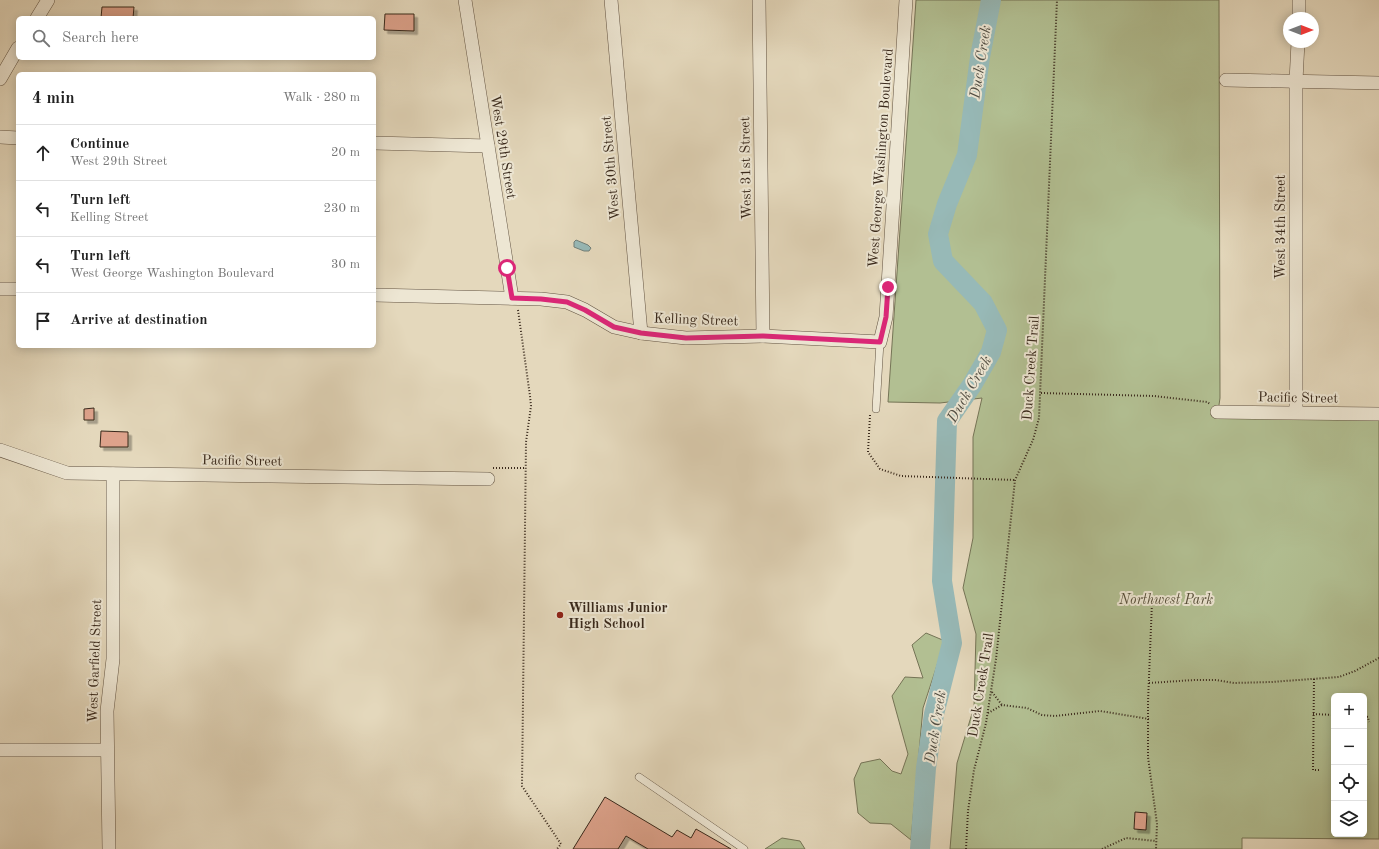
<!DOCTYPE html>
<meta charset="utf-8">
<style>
body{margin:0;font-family:"Old Standard TT",serif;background:#f2f2f2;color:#222}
.controls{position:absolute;right:12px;bottom:12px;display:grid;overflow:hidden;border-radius:6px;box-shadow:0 2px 10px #0003}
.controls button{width:36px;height:36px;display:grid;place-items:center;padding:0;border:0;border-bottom:1px solid #e0e0e0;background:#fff;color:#222;font:20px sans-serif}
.compass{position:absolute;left:1283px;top:12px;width:36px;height:36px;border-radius:50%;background:#fff;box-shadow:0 2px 10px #0003;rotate:90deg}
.stop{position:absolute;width:12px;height:12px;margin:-9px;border:3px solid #db2777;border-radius:50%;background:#fff}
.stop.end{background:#db2777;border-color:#fff;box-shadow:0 1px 4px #0008}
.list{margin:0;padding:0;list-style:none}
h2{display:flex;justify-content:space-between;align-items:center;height:52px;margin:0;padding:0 16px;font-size:17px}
h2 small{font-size:13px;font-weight:400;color:#767676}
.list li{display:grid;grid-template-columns:26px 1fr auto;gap:12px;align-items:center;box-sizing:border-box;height:56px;padding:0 16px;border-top:1px solid #e0e0e0}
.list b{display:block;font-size:15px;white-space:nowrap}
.list p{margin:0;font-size:13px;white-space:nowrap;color:#767676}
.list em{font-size:13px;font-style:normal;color:#767676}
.icon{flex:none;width:22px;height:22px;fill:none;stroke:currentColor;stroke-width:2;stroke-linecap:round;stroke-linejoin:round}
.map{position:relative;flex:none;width:1379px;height:849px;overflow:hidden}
.search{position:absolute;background:#fff;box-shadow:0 2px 10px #0003;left:16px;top:16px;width:360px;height:44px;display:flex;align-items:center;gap:10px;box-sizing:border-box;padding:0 14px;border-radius:6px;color:#767676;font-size:15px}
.panel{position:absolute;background:#fff;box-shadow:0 2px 10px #0003;left:16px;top:72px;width:360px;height:276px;border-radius:6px}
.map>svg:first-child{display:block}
.green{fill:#b2bf92;stroke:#757456;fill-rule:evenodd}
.water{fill:#97b9b7;stroke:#717f79}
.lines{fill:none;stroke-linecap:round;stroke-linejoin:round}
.river{stroke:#97b9b7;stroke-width:20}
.building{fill:#dda28b;stroke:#38281b;filter:url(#shadow)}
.service-casing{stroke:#635443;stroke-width:8}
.minor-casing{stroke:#635443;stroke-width:14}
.path{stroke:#38281b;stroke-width:2;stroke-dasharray:1 2;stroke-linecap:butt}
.service{stroke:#ede6d3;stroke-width:7}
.minor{stroke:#ede6d3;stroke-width:13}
.route{stroke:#db2777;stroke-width:5}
.poi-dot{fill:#8f2418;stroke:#ede6d3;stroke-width:1.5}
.labels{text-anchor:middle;stroke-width:4;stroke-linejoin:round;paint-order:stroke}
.street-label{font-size:14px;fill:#38281b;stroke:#ede6d3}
.park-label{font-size:14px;font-style:italic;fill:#564e39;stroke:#ede6d3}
.poi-label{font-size:14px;font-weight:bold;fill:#38281b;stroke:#ede6d3;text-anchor:start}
.water-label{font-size:15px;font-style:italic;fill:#504c42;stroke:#ede6d3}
</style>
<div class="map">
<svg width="1379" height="849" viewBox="0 0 1379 849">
<defs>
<filter id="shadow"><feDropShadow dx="3.5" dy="3.5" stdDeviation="0" flood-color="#0004"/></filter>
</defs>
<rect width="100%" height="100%" fill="#e4d8bc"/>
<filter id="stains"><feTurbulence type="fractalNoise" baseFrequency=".005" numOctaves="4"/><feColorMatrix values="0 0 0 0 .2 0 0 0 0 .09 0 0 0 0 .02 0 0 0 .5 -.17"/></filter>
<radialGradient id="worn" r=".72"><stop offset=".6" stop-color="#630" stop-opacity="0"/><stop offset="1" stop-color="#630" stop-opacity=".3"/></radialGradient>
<g class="green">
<path d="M916 0H1219L1220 398 1218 412 1379 414V839L1242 838V849H950L957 763 974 707 976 634 963 588 973 538V437L982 398 940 403 888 402ZM1334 696H1364V834H1334Z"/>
<path d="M926 633 945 641 923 708 911 840 891 824 870 823 858 813 854 779 861 763 880 759 892 771 901 774 908 754 892 696 905 677 923 678 912 645Z"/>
<path d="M782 838 800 841 805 849H765Z"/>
</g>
<path class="water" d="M576 240 588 245 591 248 589 251H584L574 247V242Z"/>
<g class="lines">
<path class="river" d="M920 849 926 768 934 714 952 643 942 581 947 421 972 385 991 352 997 330 983 303 943 261 938 234 947 204 967 155 980 57 991 0"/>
</g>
<g class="building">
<path d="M102 7H134L133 18H101Z"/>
<path d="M385 14H414V31L384 30Z"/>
<path d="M94 408V420H84V409Z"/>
<path d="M101 431 128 432V447H100Z"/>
<path d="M605 797 672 837 677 830 691 838 696 829 731 849H648L626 836 618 849H573Z"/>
<path d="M1135 812 1147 813 1146 830 1134 829Z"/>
</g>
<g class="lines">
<g class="service-casing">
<g id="service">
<path d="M876 409 880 342"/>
<path d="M639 777 744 849"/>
</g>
</g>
<g class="minor-casing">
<g id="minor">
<path d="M465 0 512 298"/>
<path d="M611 0 641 333"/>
<path d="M759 0 763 336"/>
<path d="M37 18 48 0"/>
<path d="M1299 18V0"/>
<path d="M0 79 18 48"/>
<path d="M1226 80 1379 83"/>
<path d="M0 137 18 138"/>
<path d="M374 143 488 146"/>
<path d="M0 289H18"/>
<path d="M374 295 541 299 567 302 585 310 614 327 641 333 686 338 763 336 880 342 886 317 906 0"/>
<path d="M1217 412 1379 414"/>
<path d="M1296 412V81L1298 42"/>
<path d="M0 450 67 473 488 479"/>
<path d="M0 750H107"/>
<path d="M109 849 107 711 113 659V474"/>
</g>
</g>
<g class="path">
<path d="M518 310 530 396 531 406 526 442 522 786 561 844 557 849"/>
<path d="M1041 393 1154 396 1207 402 1210 404"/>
<path d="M870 415 868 452 880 469 901 476 1015 480"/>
<path d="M493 468H526"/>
<path d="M1152 602 1148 702V757L1157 824 1156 849"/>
<path d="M1314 679 1313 770H1319"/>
<path d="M1149 683 1194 680H1216L1234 683 1271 682 1339 677 1355 671 1379 658"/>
<path d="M992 692 1002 705"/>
<path d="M988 713 1002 705 1027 708 1042 715 1055 716 1100 711 1149 719"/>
<path d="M1313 714 1334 715"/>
<path d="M1364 716 1368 717 1369 722"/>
<path d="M966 849 968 811 974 770 986 723 996 659 1015 480 1033 440 1039 418 1057 0"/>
<path d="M1102 849 1126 838 1156 841"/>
</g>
<use href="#service" class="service"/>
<use href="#minor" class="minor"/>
</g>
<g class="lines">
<path class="route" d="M507 268 512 298 541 299 567 302 585 310 614 327 641 333 686 338 763 336 880 342 886 317 888 287"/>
</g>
<circle class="poi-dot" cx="560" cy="615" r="4"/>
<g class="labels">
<g class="street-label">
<text transform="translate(504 147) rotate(81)" y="5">West 29th Street</text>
<text transform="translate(880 158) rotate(-86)" y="5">West George Washington Boulevard</text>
<text transform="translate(610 168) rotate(-95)" y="5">West 30th Street</text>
<text transform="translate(745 168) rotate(-91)" y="5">West 31st Street</text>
<text transform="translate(1280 227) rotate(-90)" y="5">West 34th Street</text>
<text transform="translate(696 319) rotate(2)" y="5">Kelling Street</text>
<text transform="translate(1030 368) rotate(-86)" y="5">Duck Creek Trail</text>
<text transform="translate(1298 397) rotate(1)" y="5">Pacific Street</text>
<text transform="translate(242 460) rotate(1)" y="5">Pacific Street</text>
<text transform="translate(94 661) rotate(-88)" y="5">West Garfield Street</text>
<text transform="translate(980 685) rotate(-81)" y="5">Duck Creek Trail</text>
</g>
<g class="park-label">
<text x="1166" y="604">Northwest Park</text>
</g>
<g class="poi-label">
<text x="568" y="612">Williams Junior<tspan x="568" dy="16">High School</tspan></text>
</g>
<g class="water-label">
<text transform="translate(980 62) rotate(-81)" y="5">Duck Creek</text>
<text transform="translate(969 389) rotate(-60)" y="5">Duck Creek</text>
<text transform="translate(935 727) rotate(-81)" y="5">Duck Creek</text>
</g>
</g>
<rect width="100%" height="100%" filter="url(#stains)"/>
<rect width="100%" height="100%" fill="url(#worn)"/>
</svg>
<div class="controls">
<button>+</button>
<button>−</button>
<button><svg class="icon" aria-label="locate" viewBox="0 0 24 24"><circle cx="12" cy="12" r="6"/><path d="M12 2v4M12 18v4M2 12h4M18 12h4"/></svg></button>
<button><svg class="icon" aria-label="layers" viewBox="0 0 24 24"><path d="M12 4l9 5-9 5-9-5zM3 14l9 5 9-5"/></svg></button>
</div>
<svg class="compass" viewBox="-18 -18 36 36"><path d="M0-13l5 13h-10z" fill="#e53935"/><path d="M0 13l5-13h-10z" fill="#767676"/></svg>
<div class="stop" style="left:507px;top:268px"></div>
<div class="stop end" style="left:888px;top:287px"></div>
<div class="search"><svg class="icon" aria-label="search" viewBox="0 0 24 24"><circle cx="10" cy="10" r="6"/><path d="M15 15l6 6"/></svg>Search here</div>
<section class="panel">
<h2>4 min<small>Walk · 280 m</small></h2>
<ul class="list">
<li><svg class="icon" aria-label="ahead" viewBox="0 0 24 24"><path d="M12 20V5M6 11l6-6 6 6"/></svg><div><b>Continue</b><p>West 29th Street</p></div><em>20 m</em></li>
<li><svg class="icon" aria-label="left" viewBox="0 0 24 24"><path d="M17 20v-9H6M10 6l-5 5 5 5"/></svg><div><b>Turn left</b><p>Kelling Street</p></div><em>230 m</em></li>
<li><svg class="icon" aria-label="left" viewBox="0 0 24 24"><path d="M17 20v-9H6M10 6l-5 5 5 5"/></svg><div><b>Turn left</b><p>West George Washington Boulevard</p></div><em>30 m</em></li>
<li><svg class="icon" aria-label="arrive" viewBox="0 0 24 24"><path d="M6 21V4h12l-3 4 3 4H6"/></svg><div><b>Arrive at destination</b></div></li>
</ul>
</section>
</div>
